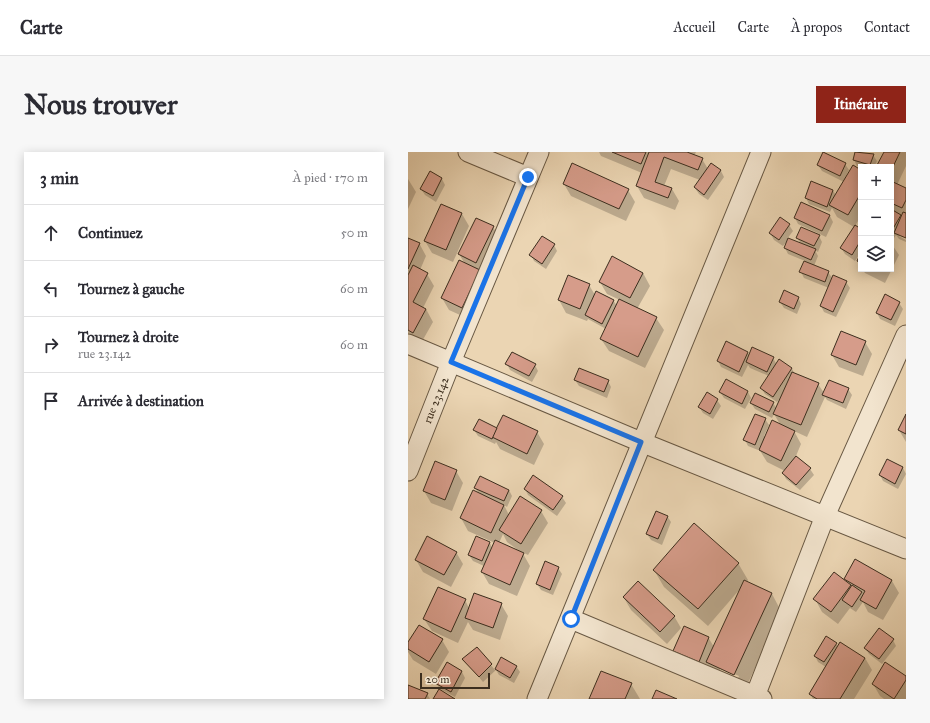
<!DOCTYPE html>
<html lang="fr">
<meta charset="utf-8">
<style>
body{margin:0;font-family:"IM FELL Great Primer",serif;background:#f7f7f7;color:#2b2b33}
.controls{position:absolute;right:12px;top:12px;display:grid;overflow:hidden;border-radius:0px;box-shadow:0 2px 10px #0003}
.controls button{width:36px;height:36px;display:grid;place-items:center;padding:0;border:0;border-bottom:1px solid #e1e1e2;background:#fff;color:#2b2b33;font:20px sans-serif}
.scale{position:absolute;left:12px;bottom:10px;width:70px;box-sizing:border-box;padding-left:4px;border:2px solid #3c2e1e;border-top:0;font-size:11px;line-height:14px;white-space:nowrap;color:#3c2e1e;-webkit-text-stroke:3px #f2e4ce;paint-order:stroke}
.stop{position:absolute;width:12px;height:12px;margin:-9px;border:3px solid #1a73e8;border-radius:50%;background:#fff}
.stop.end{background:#1a73e8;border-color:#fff;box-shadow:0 1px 4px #0008}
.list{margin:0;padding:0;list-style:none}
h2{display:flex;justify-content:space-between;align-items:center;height:52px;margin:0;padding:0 16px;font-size:17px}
h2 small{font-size:13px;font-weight:400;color:#7c7c81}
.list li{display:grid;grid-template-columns:26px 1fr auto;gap:12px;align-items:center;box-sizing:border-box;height:56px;padding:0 16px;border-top:1px solid #e1e1e2}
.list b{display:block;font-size:15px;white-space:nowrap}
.list p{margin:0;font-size:13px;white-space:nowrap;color:#7c7c81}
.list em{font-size:13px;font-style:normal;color:#7c7c81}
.icon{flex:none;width:22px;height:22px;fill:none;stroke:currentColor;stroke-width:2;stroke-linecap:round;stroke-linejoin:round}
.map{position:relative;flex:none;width:498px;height:547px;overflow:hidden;border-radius:0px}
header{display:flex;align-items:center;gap:24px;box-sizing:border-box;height:56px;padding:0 20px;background:#fff;border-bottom:1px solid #e1e1e2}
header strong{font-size:19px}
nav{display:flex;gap:22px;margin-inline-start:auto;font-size:14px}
.intro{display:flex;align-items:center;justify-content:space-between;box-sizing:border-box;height:96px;padding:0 24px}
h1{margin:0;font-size:28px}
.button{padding:10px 18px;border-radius:0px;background:#8f2418;color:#fff;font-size:14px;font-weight:700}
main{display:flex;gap:24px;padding:0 24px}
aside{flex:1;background:#fff;border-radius:0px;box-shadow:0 2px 10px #0003}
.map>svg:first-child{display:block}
.shadow{fill:#0003;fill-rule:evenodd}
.building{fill:#d69c8a;stroke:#3c2e1e}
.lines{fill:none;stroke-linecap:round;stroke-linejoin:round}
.minor-casing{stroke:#685843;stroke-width:21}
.minor{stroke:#f2e4ce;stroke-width:19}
.route{stroke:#1a73e8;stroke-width:5}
.labels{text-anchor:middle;stroke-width:3;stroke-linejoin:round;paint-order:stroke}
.street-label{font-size:12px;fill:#3c2e1e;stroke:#f2e4ce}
</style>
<header>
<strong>Carte</strong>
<nav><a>Accueil</a><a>Carte</a><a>À propos</a><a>Contact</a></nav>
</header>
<div class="intro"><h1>Nous trouver</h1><a class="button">Itinéraire</a></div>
<main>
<aside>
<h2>3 min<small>À pied · 170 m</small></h2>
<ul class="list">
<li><svg class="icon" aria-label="ahead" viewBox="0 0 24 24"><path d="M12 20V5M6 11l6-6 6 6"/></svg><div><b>Continuez</b></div><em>50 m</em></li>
<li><svg class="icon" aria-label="left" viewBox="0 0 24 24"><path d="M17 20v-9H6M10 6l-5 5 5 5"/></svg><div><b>Tournez à gauche</b></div><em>60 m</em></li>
<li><svg class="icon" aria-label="right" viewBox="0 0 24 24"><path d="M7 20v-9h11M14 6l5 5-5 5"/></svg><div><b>Tournez à droite</b><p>rue 23.142</p></div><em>60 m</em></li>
<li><svg class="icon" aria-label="arrive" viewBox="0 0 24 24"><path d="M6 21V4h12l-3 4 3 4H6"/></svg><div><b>Arrivée à destination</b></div></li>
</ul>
</aside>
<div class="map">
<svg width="498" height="547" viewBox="0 0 498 547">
<rect width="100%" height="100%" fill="#ebd5b3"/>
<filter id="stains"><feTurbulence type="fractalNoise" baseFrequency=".005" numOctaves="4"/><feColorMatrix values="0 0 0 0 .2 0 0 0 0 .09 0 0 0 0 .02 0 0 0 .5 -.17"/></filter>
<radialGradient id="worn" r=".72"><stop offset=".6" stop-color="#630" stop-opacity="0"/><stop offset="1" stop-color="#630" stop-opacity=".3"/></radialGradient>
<g class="shadow">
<path d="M191 0H288L286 4 294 7 300 17 303 12 313 19 316 25 300 48 291 42 287 36 292 28 263 17 256 34 264 37 271 49 267 58 236 46 229 34 234 21 193 4Z"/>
<path d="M448 0 465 3 469 9 466 15 449 14 446 8Z"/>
<path d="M477 0H498V14L489 33 498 37V85L491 82V84L498 88V90L491 87 488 83 486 86 483 85V15H469Z"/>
<path d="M437 12 441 18 437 26 438 27 453 19V64L447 74 453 78V114L450 109 452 104 451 103 447 109 437 102 433 96 446 75 429 65 424 56 422 60 401 52 398 46 425 38 428 44 436 30 414 19 410 13Z"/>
<path d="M22 21 34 27 37 33 28 50 17 43 13 37Z"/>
<path d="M0 27 8 40 0 57Z"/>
<path d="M156 32 220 38 227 50 218 69 163 44Z"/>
<path d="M394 51 422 64 425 70 418 85 390 72 387 66Z"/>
<path d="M33 53 54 62 61 74 45 110 24 101 17 89Z"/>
<path d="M381 73 385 79 379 87 393 92 389 86 411 84 414 90 410 100 407 98 410 104 406 114 420 120 425 127 438 130 442 136 428 165 416 160 413 154 421 136 396 126 393 120 397 109 380 102 377 96 380 88 375 94 366 88 362 81Z"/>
<path d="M85 75 92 87 61 167 41 158 34 146 57 112 51 102Z"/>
<path d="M0 87 11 91 18 104 12 118 19 122 26 134 15 156 18 157 25 170 12 193 0 186Z"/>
<path d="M483 91 491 103 477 131 457 121 454 117H483Z"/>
<path d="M146 93 149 99 138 117 126 109 123 103Z"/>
<path d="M235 121 242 134 229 157 248 166 256 178 237 216 201 199 193 187 198 177 180 167 179 169 158 161 151 148 160 125 181 133 187 143 205 148 209 154 212 148 199 142 192 130Z"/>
<path d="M390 145 393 152 389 162 376 156 372 150Z"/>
<path d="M491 151 495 157 487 174 472 167 469 161Z"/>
<path d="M457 190 464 202 455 224 431 215 424 203Z"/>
<path d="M318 191 340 201 342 204 365 206 369 213 372 208 384 217 387 222 410 232 416 241 440 237 444 243 438 257 419 248 417 245 399 285 386 279 393 292 388 304 402 317 406 323 392 338 378 327 375 321 377 319 359 310 351 297 350 298 340 294 337 288 357 267 361 273 356 284 358 285 373 274 366 262 364 266 347 257 343 251H365L369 257 374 244 369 250 357 242 353 236 361 224 342 216 340 213 334 225 313 215 310 209Z"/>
<path d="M99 212 127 213 130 219 124 230 102 218Z"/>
<path d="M167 228 200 229 203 235 199 246 171 234Z"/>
<path d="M318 229 340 240 343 246 337 257 316 246 312 240Z"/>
<path d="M309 248 313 254 305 267 295 261 291 255Z"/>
<path d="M498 264V290L491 278Z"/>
<path d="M89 277 129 280 136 292 126 313 92 297 88 290 87 292 70 284 66 278Z"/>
<path d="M480 308 495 316 498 322 490 337 475 329 472 323Z"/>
<path d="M48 319 55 331 44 359 23 351 16 339Z"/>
<path d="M125 325 154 345 158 351 149 364 120 343 117 337Z"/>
<path d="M67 336 101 338 104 344 99 355 96 353 101 363 112 346 133 359 140 371 120 403 114 400 122 414 109 444 81 432 74 420 76 414 65 409 61 403 82 391 84 396 87 391 60 379 53 366 71 342ZM95 382 99 390 114 401 91 391Z"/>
<path d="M259 364 263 370 254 393 243 388 239 382Z"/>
<path d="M48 400 55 412 43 435 15 420 8 408Z"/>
<path d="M330 411 340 428 339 430 364 442 373 459 336 540 309 527 301 514 297 522 273 512 266 499 300 485 306 495 332 437 300 474 256 435 246 418ZM312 516 331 524 330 526 312 518Z"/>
<path d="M150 416 154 422 145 443 133 438 129 432Z"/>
<path d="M438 427 484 429 491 441 475 468 460 460 455 450 448 460 442 456 430 472 414 460 407 447 440 432Z"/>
<path d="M216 446 266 464 273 476 259 492 223 458Z"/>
<path d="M57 448 61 456 93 452 100 464 92 488 65 478 60 470 50 491 24 479 16 467Z"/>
<path d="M34 488 41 500 28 522 5 508 0 500V492Z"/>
<path d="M485 488 488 494 474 512 461 502 457 496Z"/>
<path d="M428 491 430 495 457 506 464 518 446 547H405L402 542 418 515 410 510 407 504Z"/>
<path d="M69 496 87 518 94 507 108 514 112 520 106 531 91 523 88 518 75 530 56 507Z"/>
<path d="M54 520 57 526 47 545 32 537 28 531Z"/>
<path d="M498 525V547H476L472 544 465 532Z"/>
<path d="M223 532 232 547H182Z"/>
<path d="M0 534 19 542 22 547H0Z"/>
</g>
<g class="building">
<path d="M204 0H238L233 12Z"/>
<path d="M241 0H279L295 6 290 18 256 5 247 30 264 36 260 46 228 34Z"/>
<path d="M415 0 438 11 432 24 409 13Z"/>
<path d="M447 0 466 2 462 13 445 8Z"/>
<path d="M476 0H492L483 19V15H468Z"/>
<path d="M164 11 221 37 211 57 155 32Z"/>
<path d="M303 11 313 18 296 43 286 35Z"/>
<path d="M445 13 453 18V41L440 63 421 53Z"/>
<path d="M22 19 34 26 25 44 12 37Z"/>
<path d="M403 29 425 38 419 55 397 46Z"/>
<path d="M483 29 498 36V48L494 56 483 51Z"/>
<path d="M393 50 422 63 414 79 386 66Z"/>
<path d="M33 52 54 61 38 98 16 89Z"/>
<path d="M483 57 493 63 483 80Z"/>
<path d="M495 60 498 61V86L486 81Z"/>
<path d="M372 65 382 72 371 88 361 81Z"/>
<path d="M68 66 86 74 68 111 50 102Z"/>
<path d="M447 73 453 77V88L444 103 432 96Z"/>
<path d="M393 75 412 83 406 94 388 86Z"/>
<path d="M134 84 147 92 134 112 121 103Z"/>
<path d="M0 86 12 91 0 117Z"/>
<path d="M380 86 408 97 403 108 376 96Z"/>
<path d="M453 100V111L449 109Z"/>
<path d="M204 104 235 121 222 146 191 130Z"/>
<path d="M51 108 72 118 54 156 33 146Z"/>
<path d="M396 109 421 119 417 130 391 120Z"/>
<path d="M5 113 20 121 5 150 18 157 5 181 0 178V123Z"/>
<path d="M160 123 182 132 172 157 150 148Z"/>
<path d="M425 123 439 129 425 160 412 154Z"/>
<path d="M376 138 391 145 386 157 371 150Z"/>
<path d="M188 139 206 148 194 172 177 163Z"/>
<path d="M477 142 492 150 483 168 468 161Z"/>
<path d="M211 147 249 165 230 205 192 187Z"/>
<path d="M433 179 458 189 448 213 423 203Z"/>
<path d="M318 189 340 200 331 220 309 209Z"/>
<path d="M344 195 366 205 359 220 338 210Z"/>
<path d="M104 200 128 212 121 224 97 212Z"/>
<path d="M371 207 384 216 365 245 352 236Z"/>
<path d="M171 216 201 228 196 240 166 228Z"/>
<path d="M384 220 411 231 393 273 365 262Z"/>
<path d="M318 227 340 239 334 252 311 240Z"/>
<path d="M421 228 441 236 435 251 414 243Z"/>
<path d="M299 240 310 247 302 262 290 255Z"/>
<path d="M347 241 366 250 361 260 342 251Z"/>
<path d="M347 262 358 266 347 293 335 288Z"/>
<path d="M498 262V282L490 278Z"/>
<path d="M95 263 130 279 119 302 84 285Z"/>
<path d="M71 267 89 276 84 287 65 278Z"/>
<path d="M364 268 387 279 373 309 351 298Z"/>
<path d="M388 304 403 316 388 333 374 321Z"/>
<path d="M479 307 495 315 487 332 471 323Z"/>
<path d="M27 309 49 318 37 348 15 339Z"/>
<path d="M125 323 155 344 145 358 116 337Z"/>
<path d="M72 324 101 338 96 349 66 336Z"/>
<path d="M65 338 96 353 83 381 52 366Z"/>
<path d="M112 344 134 358 113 392 91 378Z"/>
<path d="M248 359 260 364 250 387 238 382Z"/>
<path d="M286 371 331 411 290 457 245 418Z"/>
<path d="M19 384 49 400 36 423 7 408Z"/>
<path d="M68 384 82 390 74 409 60 403Z"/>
<path d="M87 388 116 401 102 433 73 420Z"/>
<path d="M447 407 484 428 468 457 452 448 457 439 436 427Z"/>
<path d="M137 409 151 415 142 438 128 432Z"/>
<path d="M426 420 443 433 423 460 405 447Z"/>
<path d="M336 428 364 441 326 523 298 510Z"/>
<path d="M230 429 267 464 252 480 215 445Z"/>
<path d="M444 433 454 440 444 455 434 448Z"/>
<path d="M30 435 58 447 43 480 15 467Z"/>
<path d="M66 441 94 451 85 476 57 466Z"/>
<path d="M11 473 35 487 21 510 0 497V490Z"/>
<path d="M276 474 301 485 291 510 265 499Z"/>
<path d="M471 476 486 487 471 507 456 496Z"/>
<path d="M418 484 429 491 416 510 406 504Z"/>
<path d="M432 490 457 506 432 547H409L401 542Z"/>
<path d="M69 495 84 512 71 525 54 507Z"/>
<path d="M93 505 109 514 102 526 87 517Z"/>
<path d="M39 510 54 519 43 540 27 531Z"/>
<path d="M477 510 498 524V528L486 547 464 532Z"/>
<path d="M193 519 224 531 217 547H181Z"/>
<path d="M0 533 20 541 17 547H0Z"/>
<path d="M31 537 47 547H25Z"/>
<path d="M248 538 269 547H244Z"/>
</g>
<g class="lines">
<g class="minor-casing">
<g id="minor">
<path d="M60 0 120 25"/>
<path d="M0 192 233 290 498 397"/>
<path d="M0 319 43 210 131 0"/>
<path d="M163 467 354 547"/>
<path d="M129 547 353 0"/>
<path d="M346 547 417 364 498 183"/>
</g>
</g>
<use href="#minor" class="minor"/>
</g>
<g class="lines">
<path class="route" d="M120 25 43 210 233 290 163 467"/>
</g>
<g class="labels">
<g class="street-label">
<text transform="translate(28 248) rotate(-68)" y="4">rue 23.142</text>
</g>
</g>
<rect width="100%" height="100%" filter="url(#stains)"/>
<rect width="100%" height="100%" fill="url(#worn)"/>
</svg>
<div class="controls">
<button>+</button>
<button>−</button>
<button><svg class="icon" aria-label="layers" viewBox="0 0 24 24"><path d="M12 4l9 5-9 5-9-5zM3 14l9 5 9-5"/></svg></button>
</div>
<div class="scale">20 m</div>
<div class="stop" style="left:163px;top:467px"></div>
<div class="stop end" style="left:120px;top:25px"></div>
</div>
</main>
